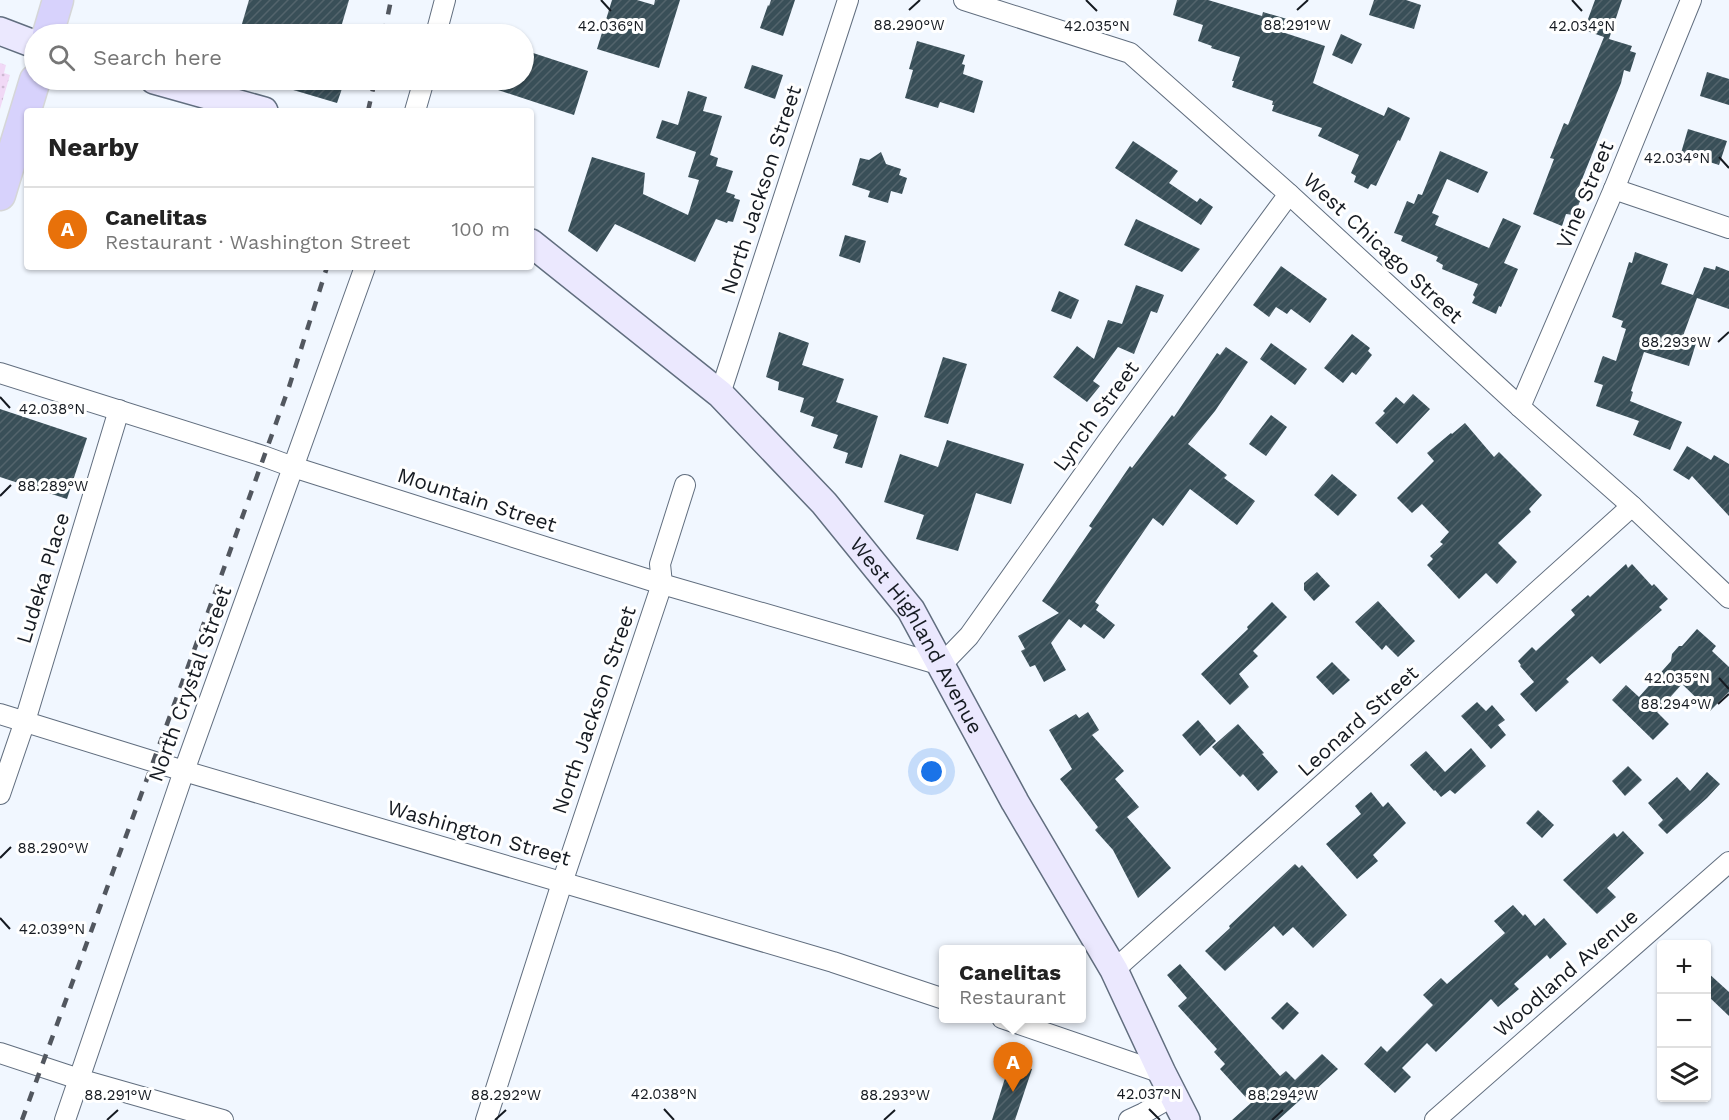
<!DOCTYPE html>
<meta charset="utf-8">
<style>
body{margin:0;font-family:"Work Sans",sans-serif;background:#f2f2f2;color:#222}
.controls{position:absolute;right:18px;bottom:18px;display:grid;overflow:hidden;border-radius:6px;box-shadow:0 2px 4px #0004}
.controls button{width:54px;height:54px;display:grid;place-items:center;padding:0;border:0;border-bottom:2px solid #e0e0e0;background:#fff;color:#222;font:30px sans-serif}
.you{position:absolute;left:932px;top:772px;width:21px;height:21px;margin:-15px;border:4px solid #fff;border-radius:50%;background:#1a73e8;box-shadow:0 0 0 9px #1a73e833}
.badge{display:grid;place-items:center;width:39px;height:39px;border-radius:50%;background:#7c6d09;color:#fff;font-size:20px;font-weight:700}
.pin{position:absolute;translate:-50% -50px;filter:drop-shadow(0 2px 3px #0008)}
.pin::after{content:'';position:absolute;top:32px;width:21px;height:18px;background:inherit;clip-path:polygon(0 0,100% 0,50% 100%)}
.popup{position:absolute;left:939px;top:945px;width:147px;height:78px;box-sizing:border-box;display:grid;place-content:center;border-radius:6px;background:#fff;filter:drop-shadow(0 2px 4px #0005);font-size:20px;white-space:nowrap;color:#767676}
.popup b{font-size:22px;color:#222}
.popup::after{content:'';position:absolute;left:50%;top:100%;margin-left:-12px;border:12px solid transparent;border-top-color:#fff}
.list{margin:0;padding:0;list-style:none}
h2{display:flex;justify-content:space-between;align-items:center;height:78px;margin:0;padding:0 24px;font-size:26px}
h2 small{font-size:20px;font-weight:400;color:#767676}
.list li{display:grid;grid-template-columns:39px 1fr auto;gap:18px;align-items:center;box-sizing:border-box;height:84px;padding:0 24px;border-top:2px solid #e0e0e0}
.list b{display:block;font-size:22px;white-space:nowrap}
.list p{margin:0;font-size:20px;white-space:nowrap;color:#767676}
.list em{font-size:20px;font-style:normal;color:#767676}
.icon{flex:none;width:33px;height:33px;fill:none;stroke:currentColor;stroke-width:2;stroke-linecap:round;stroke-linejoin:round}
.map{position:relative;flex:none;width:1729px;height:1120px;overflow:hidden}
.search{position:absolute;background:#fff;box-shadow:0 2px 4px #0004;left:24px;top:24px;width:510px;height:66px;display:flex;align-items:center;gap:15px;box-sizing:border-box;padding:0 21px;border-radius:33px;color:#767676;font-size:22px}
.panel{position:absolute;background:#fff;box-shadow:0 2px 4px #0004;left:24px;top:108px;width:510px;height:162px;border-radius:6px}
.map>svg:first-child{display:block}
.park{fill:url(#park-dots)}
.building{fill:url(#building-hatch)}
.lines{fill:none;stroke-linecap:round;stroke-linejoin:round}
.street-casing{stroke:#616e7f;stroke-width:22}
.secondary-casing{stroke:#616e7f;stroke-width:30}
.primary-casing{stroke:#d5d6d7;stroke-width:33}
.street{stroke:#fff;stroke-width:20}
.secondary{stroke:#ebe8fe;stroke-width:27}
.primary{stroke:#d7d2fc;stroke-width:30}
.rail{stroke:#52575f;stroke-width:4.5;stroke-dasharray:10 10;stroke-linecap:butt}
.ticks{fill:none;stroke:#151a21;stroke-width:2}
.labels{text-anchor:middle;stroke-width:6;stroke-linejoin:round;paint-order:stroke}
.street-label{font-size:21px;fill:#151a21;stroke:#fff}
.ticks-label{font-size:15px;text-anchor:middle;fill:#151a21;stroke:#fff;stroke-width:6;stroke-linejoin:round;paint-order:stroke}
</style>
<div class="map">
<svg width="1729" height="1120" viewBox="0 0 1729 1120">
<defs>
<pattern id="park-dots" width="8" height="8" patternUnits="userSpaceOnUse" patternTransform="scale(1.5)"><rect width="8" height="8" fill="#f1d9f6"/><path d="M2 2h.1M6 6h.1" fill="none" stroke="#cebad3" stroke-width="1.8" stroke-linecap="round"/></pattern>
<pattern id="building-hatch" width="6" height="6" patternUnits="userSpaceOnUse" patternTransform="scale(1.5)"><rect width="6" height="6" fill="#394f58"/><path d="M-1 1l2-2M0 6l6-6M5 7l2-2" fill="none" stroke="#53646c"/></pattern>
</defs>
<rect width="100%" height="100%" fill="#f1f7ff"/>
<path class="park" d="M0 63 6 65 4 73 10 75 0 109Z"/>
<g class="building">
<path d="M249 0H349L339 34H239Z"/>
<path d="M612 0H637L654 5 655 0H680L659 68 597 49Z"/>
<path d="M771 0H795L783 36 760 28 768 5 769 6Z"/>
<path d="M1177 0H1208L1262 16 1263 12 1287 19 1282 32 1325 46 1313 83 1384 116 1388 107 1410 118 1400 141 1398 140 1376 186 1371 184 1368 189 1354 182 1356 176 1351 173 1359 155 1318 136 1322 128 1272 111 1274 105H1272L1273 101 1232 87 1234 81H1232L1240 57 1211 48 1212 46 1198 41 1203 25 1173 15Z"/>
<path d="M1374 0H1406L1421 5 1414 29 1369 15Z"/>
<path d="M1595 0H1622L1609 39 1632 46 1630 51 1636 53 1630 72 1624 70 1621 83 1576 194 1575 197 1581 199 1574 215 1566 214 1562 226 1533 214 1554 159 1550 158 1564 123 1568 125 1604 37 1584 30Z"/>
<path d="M1341 34 1362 44 1352 64 1332 55Z"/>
<path d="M917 41 965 55 962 64 965 65 963 74 983 81 974 113 940 102 938 108 905 98 913 70 909 69Z"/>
<path d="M524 50 588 71 574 115 477 83V80H524Z"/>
<path d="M752 65 783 75 775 99 744 88Z"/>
<path d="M1707 72 1729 79V105L1700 96Z"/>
<path d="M274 80H345L337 103 273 84Z"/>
<path d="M688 91 707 97 703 111 722 116 710 155 718 158 716 166 733 171 726 192 735 195 734 198 740 200 733 222 728 221 727 223 716 219 695 262 615 224 597 252 568 231 592 157 645 173 643 194 688 215 699 180 688 177 696 152 656 138 662 120 678 125Z"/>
<path d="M1688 129 1727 141 1719 165 1681 153Z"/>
<path d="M1133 141 1178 171 1169 183 1197 202 1200 198 1213 207 1201 225 1115 168Z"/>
<path d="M1440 151 1488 172 1478 193 1447 179 1432 213 1439 216 1435 225 1489 248 1503 218 1521 226 1504 263 1518 269 1501 307 1499 306 1496 314 1472 303 1475 297 1473 295 1478 284 1442 269 1443 265 1436 261 1438 257 1401 241 1403 236 1394 233 1407 201 1414 204 1418 194 1422 195Z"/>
<path d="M881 152 886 164 901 169 899 175 907 178 902 194 891 191 888 203 868 197 870 191 852 185 860 158 869 160Z"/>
<path d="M1136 219 1200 249 1182 272 1124 245Z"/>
<path d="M845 235 866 241 860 263 839 256Z"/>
<path d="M1635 252 1668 264 1661 284 1693 295 1704 267 1715 270 1716 266 1729 271V309L1697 298 1683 336 1697 340 1689 366 1644 352 1631 391 1633 392 1630 401 1682 422 1670 450 1633 435 1639 421 1596 406 1603 385 1594 382 1602 358 1603 356 1616 361 1626 329 1621 327 1623 321 1612 317 1629 262 1632 263Z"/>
<path d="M1281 266 1327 299 1310 323 1291 309 1287 314 1276 307 1269 317 1253 305Z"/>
<path d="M1136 285 1164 295 1157 313 1151 311 1134 354 1118 347 1093 381 1100 386 1087 402 1053 377 1077 346 1094 359 1108 320 1122 324Z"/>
<path d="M1059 291 1079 300 1071 319 1051 311Z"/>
<path d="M779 332 809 343 802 365 844 379 836 402 878 416 862 468 845 463 848 453 833 448 838 435 811 426 814 417 800 412 804 398 778 390 779 382 766 377Z"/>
<path d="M1352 334 1370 348 1368 351 1372 355 1356 375 1352 372 1343 383 1324 368Z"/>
<path d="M1271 343 1307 369 1295 385 1260 359Z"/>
<path d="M1226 347 1248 362 1215 411 1188 444 1227 475 1224 478 1255 501 1237 525 1190 489 1163 526 1153 518 1095 602 1099 605 1096 610 1115 625 1104 639 1084 624 1081 628 1069 619 1051 643 1066 670 1044 682 1035 665 1030 667 1021 651 1025 649 1018 636 1059 613 1042 601 1092 528 1089 526 1130 466 1132 468 1172 415 1174 417 1217 353 1220 355Z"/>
<path d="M943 357 967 364 948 424 924 417Z"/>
<path d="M1413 394 1430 409 1397 444 1375 423 1385 413 1383 411 1396 397 1404 404Z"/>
<path d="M0 409 87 438 67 499 0 477Z"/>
<path d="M1271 415 1287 427 1266 456 1249 444Z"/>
<path d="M1465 423 1494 457 1499 452 1542 495 1529 509 1531 512 1498 543 1517 562 1497 584 1486 573 1459 599 1427 565 1433 559 1430 556 1443 544 1440 542 1449 532 1422 504 1412 513 1397 498 1434 461 1427 453 1451 433 1452 434Z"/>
<path d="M947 440 1024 464 1011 504 976 493 958 551 916 539 924 515 884 502 900 454 938 467Z"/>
<path d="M1687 446 1711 460 1714 455 1729 464V516L1692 476 1689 480 1673 470Z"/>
<path d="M1332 474 1357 495 1338 516 1314 495Z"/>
<path d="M1626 564 1628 568 1632 564 1652 586 1654 584 1668 599 1659 607 1662 610 1600 664 1592 656 1566 679 1569 682 1536 712 1520 694 1534 682 1520 666 1521 665 1518 661 1532 647 1536 651 1537 650 1575 615 1571 610 1588 595 1590 597Z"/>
<path d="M1317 572 1330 586 1314 601 1304 590V583Z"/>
<path d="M1378 601 1415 641 1398 657 1386 645 1382 650 1355 622Z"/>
<path d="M1272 602 1287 617 1253 651 1258 656 1239 674 1249 687 1230 705 1201 674 1248 629 1247 627Z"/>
<path d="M1697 629 1716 646 1712 651 1729 667V692L1710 711 1682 684 1657 712 1669 724 1653 740 1612 700 1626 685 1639 697 1671 661 1672 654 1679 646H1682Z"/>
<path d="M1332 662 1350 680 1333 695 1316 677Z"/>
<path d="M1477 702 1486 711 1492 705 1505 720 1498 725 1506 735 1491 749 1461 716Z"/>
<path d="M1088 712 1099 730 1092 735 1124 771 1115 779 1139 807 1127 817 1171 868 1138 898 1113 850 1095 830 1098 827 1060 779 1072 769 1049 730 1076 714 1079 718Z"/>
<path d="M1198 720 1216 741 1200 756 1182 735Z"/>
<path d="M1238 724 1264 753 1262 754 1278 772 1258 791 1243 774 1240 777 1212 747Z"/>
<path d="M1471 748 1486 766 1455 794 1450 790 1441 797 1435 790 1434 791 1410 765 1426 751 1445 772Z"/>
<path d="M1628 766 1642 780 1625 796 1612 781Z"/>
<path d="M1707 772 1720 784 1707 798 1667 834 1658 825 1663 820 1648 803 1677 777 1690 791Z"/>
<path d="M1371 792 1383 807 1388 802 1406 823 1373 855 1378 861 1357 879 1326 844 1361 814 1355 806Z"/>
<path d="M1538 810 1554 825 1542 838 1526 823Z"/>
<path d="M1623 831 1644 853 1607 888 1616 897 1597 914 1563 880 1614 833 1617 837Z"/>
<path d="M1295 864 1299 868 1302 865 1347 915 1313 948 1293 927 1283 936 1274 926 1225 971 1205 951 1230 928 1229 926Z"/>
<path d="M1513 905 1523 916 1525 914 1535 926 1544 918 1567 944 1550 959 1547 955 1514 984 1519 989 1498 1007 1491 999 1436 1052 1427 1043 1402 1068 1411 1077 1395 1093 1364 1064 1381 1046 1387 1052 1433 1005 1423 995 1441 978 1447 984 1505 933 1494 921Z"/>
<path d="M1180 964 1280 1076 1286 1071 1295 1080 1322 1054 1338 1069 1312 1093 1310 1091 1278 1120H1232L1251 1103 1220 1069 1225 1064 1214 1052 1217 1049 1178 1006 1187 998 1167 975Z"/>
<path d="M1707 972 1729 992V1016L1707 995Z"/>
<path d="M1287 1002 1299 1013 1283 1030 1271 1018Z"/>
<path d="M1010 1062 1032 1069 1015 1120H992Z"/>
</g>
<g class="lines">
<g class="street-casing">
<g id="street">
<path d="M964 0 1130 53 1289 194 1520 407 1632 506 1729 598"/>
<path d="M436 34 445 0"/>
<path d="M415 111 424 80"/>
<path d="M1614 189 1729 228"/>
<path d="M0 373 263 456 293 467 662 584 941 665 969 636 1109 439 1289 194"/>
<path d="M720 394 848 0"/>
<path d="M1520 407 1614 189 1691 0"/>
<path d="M0 714 184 771 833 962 944 999"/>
<path d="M0 794 25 721 119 410"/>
<path d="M1114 970 1361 750 1632 506"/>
<path d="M1002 1018 1162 1073"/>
<path d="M0 1053 79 1079 223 1120"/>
<path d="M65 1120 184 771 365 267"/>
<path d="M486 1120 562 883 662 584 660 564 685 485"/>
<path d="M1129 1120 1144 1113 1173 1096"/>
<path d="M1435 1120 1729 862"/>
</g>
</g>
<g class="secondary-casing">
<g id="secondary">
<path d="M0 31 34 44"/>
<path d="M154 80 264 111"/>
<path id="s1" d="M531 243 720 394 824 503 911 610 1015 802 1114 970 1162 1073 1186 1120"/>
</g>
</g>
<g class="primary-casing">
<g id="primary">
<path d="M48 34 58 0"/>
<path d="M0 195 35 80"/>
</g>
</g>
<use href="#street" class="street"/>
<use href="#secondary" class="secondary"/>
<use href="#primary" class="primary"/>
<g class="rail">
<path d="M384 34 391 0"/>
<path d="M368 111 375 80"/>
<path d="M22 1120 215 593 289 387 327 267"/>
</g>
</g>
<path class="ticks" d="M601 0 611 11M1086 0 1097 11M1572 0 1582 11M909 10 920 0M1297 10 1308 0M1719 157 1729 168M1718 342 1729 332M0 397 10 408M0 496 11 485M1719 678 1729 689M1718 704 1729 694M0 858 11 847M0 918 10 929M664 1109 674 1120M1149 1109 1160 1120M107 1120 118 1110M495 1120 506 1110M884 1120 895 1110M1272 1120 1283 1110"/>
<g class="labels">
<g class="street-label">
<text transform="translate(761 190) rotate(-72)" y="7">North Jackson Street</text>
<text transform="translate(1585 195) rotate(-67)" y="7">Vine Street</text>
<text transform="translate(1383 248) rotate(43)" y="7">West Chicago Street</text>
<text transform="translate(1096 416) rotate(-54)" y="7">Lynch Street</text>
<text transform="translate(477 500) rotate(18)" y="7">Mountain Street</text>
<text transform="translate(43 578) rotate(-73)" y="7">Ludeka Place</text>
<text dy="7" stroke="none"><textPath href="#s1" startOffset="555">West Highland Avenue</textPath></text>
<text transform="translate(190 684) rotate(-70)" y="7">North Crystal Street</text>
<text transform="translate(594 710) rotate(-71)" y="7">North Jackson Street</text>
<text transform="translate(1358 721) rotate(-42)" y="7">Leonard Street</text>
<text transform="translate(479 833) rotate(16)" y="7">Washington Street</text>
<text transform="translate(1566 973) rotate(-41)" y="7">Woodland Avenue</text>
</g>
</g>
<g class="ticks-label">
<text x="909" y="30">88.290°W</text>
<text x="1297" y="30">88.291°W</text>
<text x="611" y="31">42.036°N</text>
<text x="1582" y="31">42.034°N</text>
<text x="1097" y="31">42.035°N</text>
<text x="1677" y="163">42.034°N</text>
<text x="1676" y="347">88.293°W</text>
<text x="52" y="414">42.038°N</text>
<text x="53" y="491">88.289°W</text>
<text x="1677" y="683">42.035°N</text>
<text x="1676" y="709">88.294°W</text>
<text x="53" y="853">88.290°W</text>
<text x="52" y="934">42.039°N</text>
<text x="664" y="1099">42.038°N</text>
<text x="1149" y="1099">42.037°N</text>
<text x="118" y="1100">88.291°W</text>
<text x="506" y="1100">88.292°W</text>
<text x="895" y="1100">88.293°W</text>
<text x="1283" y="1100">88.294°W</text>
</g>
</svg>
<div class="controls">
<button>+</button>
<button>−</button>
<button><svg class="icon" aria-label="layers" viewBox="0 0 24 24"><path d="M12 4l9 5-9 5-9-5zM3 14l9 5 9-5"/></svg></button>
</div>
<div class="you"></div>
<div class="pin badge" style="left:1013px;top:1092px;background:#e8710a">A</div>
<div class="popup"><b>Canelitas</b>Restaurant</div>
<div class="search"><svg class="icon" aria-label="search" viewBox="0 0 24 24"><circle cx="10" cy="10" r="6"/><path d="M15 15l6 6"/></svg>Search here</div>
<section class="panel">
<h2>Nearby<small></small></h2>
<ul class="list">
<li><span class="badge" style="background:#e8710a">A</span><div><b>Canelitas</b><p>Restaurant · Washington Street</p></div><em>100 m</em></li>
</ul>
</section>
</div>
